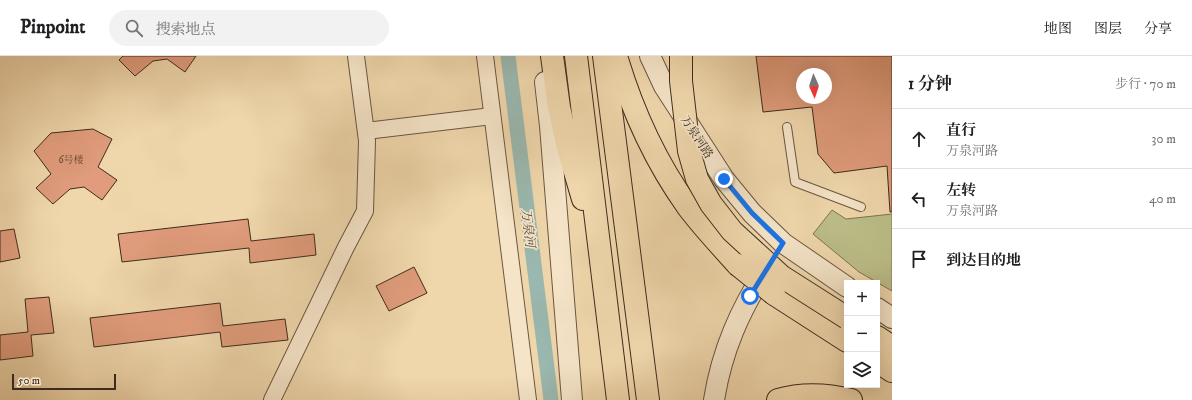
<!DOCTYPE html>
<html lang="zh">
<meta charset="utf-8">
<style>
body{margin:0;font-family:"IM FELL DW Pica","Noto Serif SC",serif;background:#f2f2f2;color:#202124}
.controls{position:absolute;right:12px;bottom:12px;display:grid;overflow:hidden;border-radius:0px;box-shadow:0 4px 16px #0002}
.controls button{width:36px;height:36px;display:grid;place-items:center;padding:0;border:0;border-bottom:1px solid #e0e0e0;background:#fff;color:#202124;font:20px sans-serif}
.compass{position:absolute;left:796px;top:12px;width:36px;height:36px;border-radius:50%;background:#fff;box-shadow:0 4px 16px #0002;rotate:177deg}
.scale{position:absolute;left:12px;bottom:10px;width:104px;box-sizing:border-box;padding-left:4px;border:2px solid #3f2b1e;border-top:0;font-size:11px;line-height:14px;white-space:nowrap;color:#3f2b1e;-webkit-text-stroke:3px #f5e4c8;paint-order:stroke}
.stop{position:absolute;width:12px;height:12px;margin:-9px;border:3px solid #1a73e8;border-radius:50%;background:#fff}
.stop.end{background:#1a73e8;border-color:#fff;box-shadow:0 1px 4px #0008}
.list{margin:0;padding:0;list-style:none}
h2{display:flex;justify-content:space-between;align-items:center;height:52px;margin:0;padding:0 16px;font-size:17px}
h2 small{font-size:13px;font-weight:400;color:#757577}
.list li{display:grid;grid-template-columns:26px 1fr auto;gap:12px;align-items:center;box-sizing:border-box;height:60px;padding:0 16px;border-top:1px solid #e0e0e0}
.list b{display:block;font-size:15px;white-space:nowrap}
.list p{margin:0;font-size:13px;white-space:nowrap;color:#757577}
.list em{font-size:13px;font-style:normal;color:#757577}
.icon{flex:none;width:22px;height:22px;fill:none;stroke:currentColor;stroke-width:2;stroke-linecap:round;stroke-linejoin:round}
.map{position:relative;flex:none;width:892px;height:344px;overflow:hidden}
header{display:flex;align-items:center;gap:24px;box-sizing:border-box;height:56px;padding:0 20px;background:#fff;border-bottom:1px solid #e0e0e0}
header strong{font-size:19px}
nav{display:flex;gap:22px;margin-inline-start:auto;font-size:14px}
.search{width:280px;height:36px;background:#f2f2f2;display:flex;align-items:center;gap:10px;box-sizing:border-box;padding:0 14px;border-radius:22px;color:#757577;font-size:15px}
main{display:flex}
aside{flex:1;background:#fff}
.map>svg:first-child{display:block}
.green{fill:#bbbd88;stroke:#7d7453}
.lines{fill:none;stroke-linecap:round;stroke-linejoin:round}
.canal{stroke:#9ab8af;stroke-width:15}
.building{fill:#e09c7c;stroke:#3f2b1e;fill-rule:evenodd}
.service-casing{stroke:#6b5641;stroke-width:10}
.minor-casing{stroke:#6b5641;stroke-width:18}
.tertiary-casing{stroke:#6b5641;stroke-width:22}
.trunk-casing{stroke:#3f2b1e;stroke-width:24}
.service{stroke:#f5e4c8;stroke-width:8}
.minor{stroke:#f5e4c8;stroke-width:16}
.tertiary{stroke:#f5e4c8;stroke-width:20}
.trunk{stroke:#efd6ab;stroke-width:22}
.trunk-bridge-casing{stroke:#3f2b1e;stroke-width:24;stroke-linecap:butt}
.trunk-bridge{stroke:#efd6ab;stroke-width:22}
.route{stroke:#1a73e8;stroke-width:5}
.labels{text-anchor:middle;stroke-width:3.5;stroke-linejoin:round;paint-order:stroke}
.number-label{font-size:10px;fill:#674736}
.street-label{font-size:12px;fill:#3f2b1e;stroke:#f5e4c8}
.water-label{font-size:13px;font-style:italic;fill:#564e42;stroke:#f5e4c8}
</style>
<header>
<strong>Pinpoint</strong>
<div class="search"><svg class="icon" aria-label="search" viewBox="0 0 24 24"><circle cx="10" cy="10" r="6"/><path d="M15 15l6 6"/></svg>搜索地点</div>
<nav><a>地图</a><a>图层</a><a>分享</a></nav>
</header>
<main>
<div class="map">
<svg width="892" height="344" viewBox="0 0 892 344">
<rect width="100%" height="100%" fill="#efd6ab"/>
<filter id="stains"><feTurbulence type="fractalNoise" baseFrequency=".005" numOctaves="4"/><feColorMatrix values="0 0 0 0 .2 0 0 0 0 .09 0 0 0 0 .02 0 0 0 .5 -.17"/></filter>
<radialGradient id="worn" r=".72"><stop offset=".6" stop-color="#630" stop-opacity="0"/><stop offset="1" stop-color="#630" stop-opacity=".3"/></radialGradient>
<path class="green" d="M832 154 846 163 892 158V235L859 216 813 178Z"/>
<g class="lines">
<path class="canal" d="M508 0 551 344"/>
</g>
<g class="building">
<path d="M123 0H196L185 16 167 3 153 5 135 20 119 4Z"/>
<path d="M756 0H892V156H890L887 110 834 117 818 98 812 51 763 56ZM802 18H826V42H802Z"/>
<path d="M93 73 112 83 98 111 117 124 102 144 84 131 70 133 53 148 36 132 51 118 34 95 51 77Z"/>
<path d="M248 163 251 185 314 178 316 199 250 207 249 192 122 206 118 178Z"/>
<path d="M14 173 20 202 0 206V175Z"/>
<path d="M414 211 427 237 389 255 376 230Z"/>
<path d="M49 241 54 277 31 279 33 300 0 304V279L28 276 25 243Z"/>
<path d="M220 247 223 270 285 263 288 284 222 291 220 276 94 291 90 262Z"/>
</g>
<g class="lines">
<g class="service-casing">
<path id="service" d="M787 71 795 126 861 151"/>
</g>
<g class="minor-casing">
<g id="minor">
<path d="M485 0 528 344"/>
<path d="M366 75 492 60"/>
<path d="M272 344 346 191 365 155 367 85 356 0"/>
</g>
</g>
<g class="tertiary-casing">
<g id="tertiary">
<path d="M650 0 664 30 724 123 752 157 783 187 847 231"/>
<path d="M545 26 550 70 572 344"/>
<path d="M877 252 892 262"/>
<path d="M714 344C722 294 740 254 767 212"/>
</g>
</g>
<g class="trunk-casing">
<g id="trunk">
<path d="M552 0 559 51 568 92 583 143"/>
<path d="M576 0 618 344"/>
<path d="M604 0 648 344"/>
<path d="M616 0C632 54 655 105 688 151 703 171 721 190 738 209"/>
<path d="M774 238 847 285"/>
<path d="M877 281 892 291"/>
<path d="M877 305 892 315"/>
<path d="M778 344C802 337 826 338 851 344"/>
</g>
</g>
<use href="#service" class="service"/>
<use href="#minor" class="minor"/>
<use href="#tertiary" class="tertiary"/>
<use href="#trunk" class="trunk"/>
<g class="trunk-bridge-casing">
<g id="trunk-bridge">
<path d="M681 0V25L689 95 697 123 711 148 732 175 781 220 847 262"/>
<path d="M738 209 774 238"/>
</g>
</g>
<use href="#trunk-bridge" class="trunk-bridge"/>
</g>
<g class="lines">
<path class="route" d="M724 123 752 157 783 187 750 240"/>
</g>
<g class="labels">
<g class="number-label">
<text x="71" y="107">6号楼</text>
</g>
<g class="street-label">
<text transform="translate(697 81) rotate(57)" y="4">万泉河路</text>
</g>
<g class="water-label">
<text transform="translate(529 172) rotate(83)" y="5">万泉河</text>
</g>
</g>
<rect width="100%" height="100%" filter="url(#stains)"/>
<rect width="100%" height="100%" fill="url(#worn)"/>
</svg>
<div class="controls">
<button>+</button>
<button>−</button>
<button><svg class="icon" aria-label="layers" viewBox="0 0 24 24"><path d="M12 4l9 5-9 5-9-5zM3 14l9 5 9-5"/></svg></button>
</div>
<svg class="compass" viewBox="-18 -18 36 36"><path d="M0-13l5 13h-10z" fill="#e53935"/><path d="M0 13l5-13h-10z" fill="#757577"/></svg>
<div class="scale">50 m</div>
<div class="stop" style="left:750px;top:240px"></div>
<div class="stop end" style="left:724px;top:123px"></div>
</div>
<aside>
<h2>1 分钟<small>步行 · 70 m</small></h2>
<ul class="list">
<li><svg class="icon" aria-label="ahead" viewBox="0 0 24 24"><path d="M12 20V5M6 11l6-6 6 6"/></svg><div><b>直行</b><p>万泉河路</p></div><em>30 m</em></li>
<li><svg class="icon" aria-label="left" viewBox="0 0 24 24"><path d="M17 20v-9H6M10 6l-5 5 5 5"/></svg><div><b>左转</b><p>万泉河路</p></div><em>40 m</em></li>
<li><svg class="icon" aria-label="arrive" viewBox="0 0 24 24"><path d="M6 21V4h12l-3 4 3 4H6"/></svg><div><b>到达目的地</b></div></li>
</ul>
</aside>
</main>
